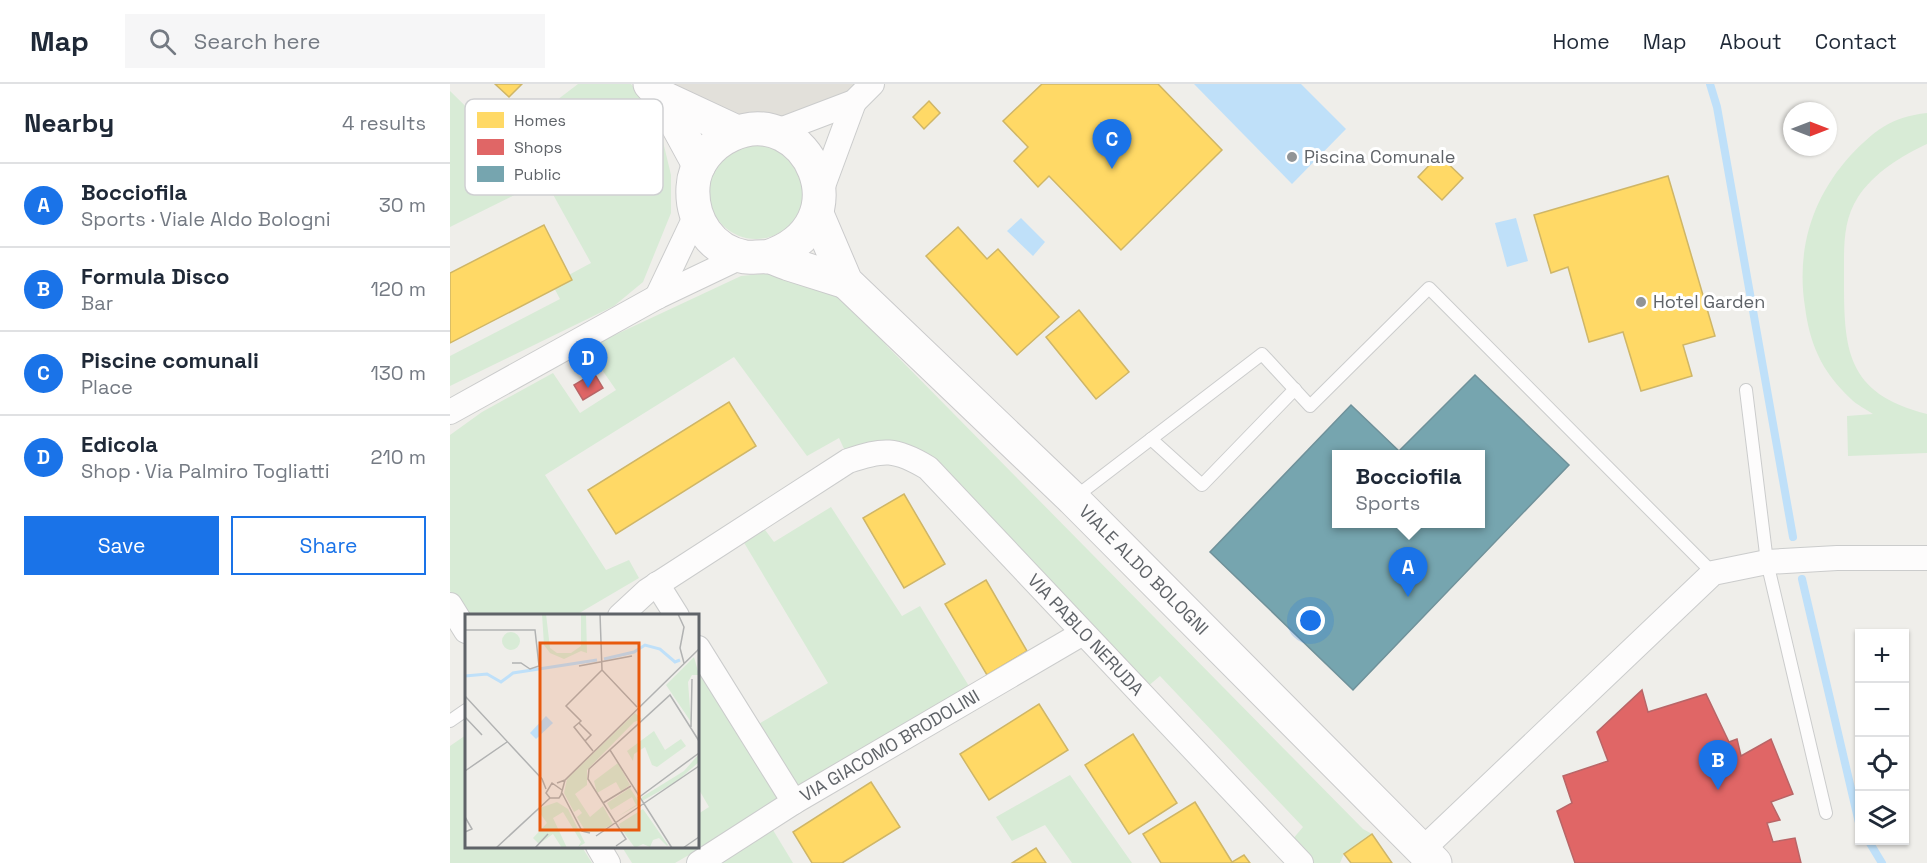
<!DOCTYPE html>
<meta charset="utf-8">
<style>
body{margin:0;font-family:"Space Grotesk",sans-serif;background:#f6f6f7;color:#1f2937}
.controls{position:absolute;right:18px;bottom:18px;display:grid;overflow:hidden;border-radius:0px;box-shadow:0 2px 4px #0004}
.controls button{width:54px;height:54px;display:grid;place-items:center;padding:0;border:0;border-bottom:2px solid #e0e1e3;background:#fff;color:#1f2937;font:30px sans-serif}
.compass{position:absolute;left:1333px;top:18px;width:54px;height:54px;border-radius:50%;background:#fff;box-shadow:0 2px 4px #0004;rotate:90deg}
.you{position:absolute;left:861px;top:537px;width:21px;height:21px;margin:-15px;border:4px solid #fff;border-radius:50%;background:#1a73e8;box-shadow:0 0 0 9px #1a73e833}
.badge{display:grid;place-items:center;width:39px;height:39px;border-radius:50%;background:#1a73e8;color:#fff;font-size:20px;font-weight:700}
.pin{position:absolute;translate:-50% -50px;filter:drop-shadow(0 2px 3px #0008)}
.pin::after{content:'';position:absolute;top:32px;width:21px;height:18px;background:inherit;clip-path:polygon(0 0,100% 0,50% 100%)}
.popup{position:absolute;left:882px;top:366px;width:153px;height:78px;box-sizing:border-box;display:grid;place-content:center;border-radius:0px;background:#fff;filter:drop-shadow(0 2px 4px #0005);font-size:20px;white-space:nowrap;color:#747a83}
.popup b{font-size:22px;color:#1f2937}
.popup::after{content:'';position:absolute;left:50%;top:100%;margin-left:-12px;border:12px solid transparent;border-top-color:#fff}
.list{margin:0;padding:0;list-style:none}
h2{display:flex;justify-content:space-between;align-items:center;height:78px;margin:0;padding:0 24px;font-size:26px}
h2 small{font-size:20px;font-weight:400;color:#747a83}
.list li{display:grid;grid-template-columns:39px 1fr auto;gap:18px;align-items:center;box-sizing:border-box;height:84px;padding:0 24px;border-top:2px solid #e0e1e3}
.list b{display:block;font-size:22px;white-space:nowrap}
.list p{margin:0;font-size:20px;white-space:nowrap;color:#747a83}
.list em{font-size:20px;font-style:normal;color:#747a83}
.actions{display:flex;gap:12px;padding:18px 24px}
.actions a{flex:1;padding:14px 0;border:2px solid #1a73e8;border-radius:0px;text-align:center;font-size:21px;color:#1a73e8}
.actions .main{background:#1a73e8;color:#fff}
.icon{flex:none;width:33px;height:33px;fill:none;stroke:currentColor;stroke-width:2;stroke-linecap:round;stroke-linejoin:round}
.map{position:relative;flex:none;width:1477px;height:779px;overflow:hidden}
header{display:flex;align-items:center;gap:36px;box-sizing:border-box;height:84px;padding:0 30px;background:#fff;border-bottom:2px solid #e0e1e3}
header strong{font-size:28px}
nav{display:flex;gap:33px;margin-inline-start:auto;font-size:21px}
.search{width:420px;height:54px;background:#f6f6f7;display:flex;align-items:center;gap:15px;box-sizing:border-box;padding:0 21px;border-radius:0px;color:#747a83;font-size:22px}
main{display:flex}
aside{flex:1;background:#fff}
.map>svg:first-child{display:block}
.education{fill:#e2e0da}
.green{fill:#d8ebd6}
.water{fill:#bfe0f9}
.homes{fill:#ffd966;stroke:#cfb667;stroke-width:1.5}
.shops{fill:#e06666;stroke:#b96567;stroke-width:1.5}
.public{fill:#76a5af;stroke:#6f919a;stroke-width:1.5;fill-rule:evenodd}
.lines{fill:none;stroke-linecap:round;stroke-linejoin:round}
.stream{stroke:#bfe0f9;stroke-width:8}
.service-casing{stroke:#cbcccc;stroke-width:14}
.minor-casing{stroke:#cbcccc;stroke-width:26}
.secondary-casing{stroke:#cacacb;stroke-width:35}
.service{stroke:#fdfcfc;stroke-width:12}
.minor{stroke:#fdfcfc;stroke-width:24}
.secondary{stroke:#fdfcfc;stroke-width:33}
.poi-dot{fill:#919496;stroke:#fff;stroke-width:2}
.labels{text-anchor:middle;stroke-width:6;stroke-linejoin:round;paint-order:stroke}
.poi-label{font-size:18px;fill:#5f6368;stroke:#fff;text-anchor:start}
.street-label{font-size:18px;fill:#5f6368;stroke:#fff}
.inset-river{fill:none;stroke:#bfe0f9;stroke-width:3}
.inset-road{fill:none;stroke:#b1b2b2;stroke-width:1.5}
.view{fill:#e8590c;fill-opacity:0.15;stroke:#e8590c;stroke-width:3}
.inset-edge{fill:none;stroke:#5f6368;stroke-width:3}
.key{fill:#fff;stroke:#cfd0d2;stroke-width:1.5}
.key-label{font-size:16px;fill:#5f6368}
</style>
<header>
<strong>Map</strong>
<div class="search"><svg class="icon" aria-label="search" viewBox="0 0 24 24"><circle cx="10" cy="10" r="6"/><path d="M15 15l6 6"/></svg>Search here</div>
<nav><a>Home</a><a>Map</a><a>About</a><a>Contact</a></nav>
</header>
<main>
<aside>
<h2>Nearby<small>4 results</small></h2>
<ul class="list">
<li><span class="badge">A</span><div><b>Bocciofila</b><p>Sports · Viale Aldo Bologni</p></div><em>30 m</em></li>
<li><span class="badge">B</span><div><b>Formula Disco</b><p>Bar</p></div><em>120 m</em></li>
<li><span class="badge">C</span><div><b>Piscine comunali</b><p>Place</p></div><em>130 m</em></li>
<li><span class="badge">D</span><div><b>Edicola</b><p>Shop · Via Palmiro Togliatti</p></div><em>210 m</em></li>
</ul>
<div class="actions"><a class="main">Save</a><a>Share</a></div>
</aside>
<div class="map">
<svg width="1477" height="779" viewBox="0 0 1477 779">
<rect width="100%" height="100%" fill="#efeeea"/>
<path class="education" d="M200 0H422L325 48Z"/>
<g class="green">
<path d="M128 0H181L198 19 210 45 221 91V129L193 198 164 222 0 302V272L110 215 102 200 141 179 95 96 0 143V7L52 58Z"/>
<path d="M1477 29V60C1451 72 1424 89 1408 113 1393 136 1394 162 1394 189 1394 262 1393 309 1477 330V369L1398 372 1397 332 1423 330C1416 325 1407 321 1401 315 1388 303 1375 287 1368 271 1361 256 1357 239 1355 223 1346 166 1362 114 1400 72 1425 46 1441 33 1477 29Z"/>
<circle cx="306" cy="108" r="47"/>
<path d="M321 189 399 211 437 262 913 745 922 750 894 770 890 779H851L836 763 853 743 710 592 690 609 471 369C439 357 427 351 395 367L389 354 357 372 284 273 95 391 156 486 179 476 189 494 126 531 16 532 0 507V351L32 328 103 289 130 329 166 306 137 264 291 192Z"/>
<path d="M381 423 452 532 470 522 525 612 353 713 307 641 378 599 287 447 307 435 324 458Z"/>
<path d="M248 584 333 714 277 749 225 779H182L172 763 248 762V730L259 723 248 704Z"/>
<path d="M16 651V762L132 763 142 779H0V662Z"/>
<path d="M620 691 682 779H622L595 741 562 757 546 733Z"/>
<path d="M323 746 343 779H269Z"/>
</g>
<g class="water">
<path d="M744 0H851L896 45 842 100Z"/>
<path d="M571 134 595 158 583 172 557 147Z"/>
<path d="M1066 134 1078 177 1057 183 1045 139Z"/>
</g>
<g class="homes">
<path d="M45 0H72L59 13Z"/>
<path d="M592 0H708L772 66 671 166 599 92 588 103 564 77 578 63 553 37Z"/>
<path d="M479 17 490 29 474 45 463 33Z"/>
<path d="M989 71 1013 94 992 116 968 93Z"/>
<path d="M1218 92 1265 252 1233 261 1242 292 1191 307 1173 248 1139 258 1118 183 1101 189 1084 131Z"/>
<path d="M94 141 122 196 0 259V189Z"/>
<path d="M508 143 537 175 548 165 609 233 567 271 476 172Z"/>
<path d="M629 226 679 288 646 315 596 253Z"/>
<path d="M279 318 306 362 166 450 138 406Z"/>
<path d="M454 410 495 480 454 504 413 434Z"/>
<path d="M536 496 577 567 537 591 495 520Z"/>
<path d="M589 620 618 666 539 716 510 670Z"/>
<path d="M683 650 727 719 679 750 635 681Z"/>
<path d="M421 698 450 743 392 779H362L343 748Z"/>
<path d="M745 718 782 778 781 779H711L693 750Z"/>
<path d="M922 750 942 779H901L894 770Z"/>
<path d="M586 764 596 779H562Z"/>
<path d="M794 771 800 779H781L782 778Z"/>
</g>
<g class="shops">
<path d="M144 289 153 304 133 316 124 301Z"/>
<path d="M1192 606 1198 628 1256 610 1279 658 1287 655 1291 672 1321 655 1343 710 1321 718 1330 736 1317 739 1323 758 1345 754 1351 779H1125L1107 727 1122 719 1113 692 1158 677 1147 648Z"/>
</g>
<path class="public" d="M1025 291 1119 381 903 606 760 468 901 321 949 367ZM886 370H1030V440H886Z"/>
<g class="lines">
<g class="stream">
<path d="M1260 0 1267 23 1343 453"/>
<path d="M1352 495 1410 743"/>
<path d="M1418 756 1432 779"/>
</g>
<g class="service-casing">
<g id="service">
<path d="M1296 306 1317 478 1376 729"/>
<path d="M701 355 752 401 845 305"/>
<path d="M624 414 812 270 860 322 979 204 1263 489"/>
<path d="M0 637 16 626"/>
</g>
</g>
<g class="minor-casing">
<g id="minor">
<path d="M325 48 404 18 422 0"/>
<path d="M370 110 404 18"/>
<path d="M207 213 246 131"/>
<path d="M0 328 207 213 293 172"/>
<path d="M207 500 227 532"/>
<path d="M0 521 16 547"/>
<path id="s1" d="M170 532 197 507 398 377C434 365 445 364 478 384L851 779"/>
<path d="M248 564 344 718"/>
<path d="M148 762 158 779"/>
<path d="M973 765 1263 489 1317 478 1387 474H1477"/>
<path id="s2" d="M249 779 344 718 633 549"/>
</g>
</g>
<g class="secondary-casing">
<g id="secondary">
<path d="M200 0 212 13 249 81"/>
<path d="M212 13 287 48"/>
<path id="s3" d="M367 130 396 198 623 415 985 779"/>
<path d="M317 173C416 141 357 16 281 51 261 60 244 80 243 103 241 136 261 167 295 173 303 174 310 172 318 173 325 174 333 178 339 180 358 186 377 192 396 198"/>
</g>
</g>
<use href="#service" class="service"/>
<use href="#minor" class="minor"/>
<use href="#secondary" class="secondary"/>
</g>
<g class="poi-dot">
<circle cx="842" cy="73" r="6"/>
<circle cx="1191" cy="218" r="6"/>
</g>
<g class="labels">
<g class="poi-label">
<text x="854" y="79">Piscina Comunale</text>
<text x="1203" y="224">Hotel Garden</text>
</g>
<g class="street-label">
<text dy="6" stroke="none"><textPath href="#s3" startOffset="488">VIALE ALDO BOLOGNI</textPath></text>
<text dy="6" stroke="none"><textPath href="#s1" startOffset="590">VIA PABLO NERUDA</textPath></text>
<text dy="6" stroke="none"><textPath href="#s2" startOffset="224">VIA GIACOMO BRODOLINI</textPath></text>
</g>
</g>
<g transform="translate(15 530)">
<rect width="234" height="234" fill="#efeeea"/>
<path d="M77 0H81L85 34 92 39H106L116 32V0H121L122 39 116 37 99 45 85 39 79 31ZM37 27a9 9 0 1 1 18 0a9 9 0 1 1-18 0ZM229 43 234 61H227L223 68 226 108 201 71ZM170 99 177 105 169 108 122 156V171L110 180 125 203 138 192 148 210 133 218H121L112 203 117 199 114 195 109 198 99 179 102 165ZM189 117 200 136 216 125 221 132 192 153 187 151 180 133 169 140 168 147 162 137ZM234 140V148L211 168 177 187V183L219 157ZM153 149 165 171 156 177 151 168 132 179 129 167ZM165 174 175 190 152 203 171 191 167 183 146 196 142 189ZM92 188 103 195 120 229 113 233 116 228 98 198 88 204 102 234H97L88 220 74 230 68 224 82 209 72 195ZM178 195 203 231 202 232 194 224 188 226 185 233 178 230 170 234 155 213 154 210Z" fill="#d8ebd6"/>
<path d="M81 102 88 109 71 125 65 119Z" fill="#bfe0f9"/>
<path class="inset-river" d="M139 45 169 38 180 31 195 35 210 48 215 46M0 62 22 60 36 68 48 59 132 46"/>
<path class="inset-road" d="M135 0 137 56 172 93M213 0 219 13 215 34 219 49M0 16H70L74 52 65 55 56 49H47M114 52 167 42M0 82 77 165 81 175M0 103 17 121M114 109 126 121 120 127M226 113 227 65M145 136 207 234M128 137 109 113 116 107 101 92 137 56M0 157 42 128M92 169 100 166 234 35M97 176 87 169 81 179 85 184H94L96 181 100 166M97 179 117 217 125 219M173 184 234 139M138 189 166 172M0 203 7 215 0 218M131 222 234 152M151 232 161 225 123 165 124 155 205 81 234 127M31 234 85 184M70 234 83 220M218 234 234 223"/>
<path class="view" d="M75 29H174V216H75Z"/>
<rect width="234" height="234" class="inset-edge"/>
</g>
<rect x="15" y="15" width="198" height="96" rx="9" class="key"/>
<rect x="27" y="28" width="27" height="16" fill="#ffd966"/>
<rect x="27" y="55" width="27" height="16" fill="#e06666"/>
<rect x="27" y="82" width="27" height="16" fill="#76a5af"/>
<g class="key-label">
<text x="64" y="42">Homes</text>
<text x="64" y="69">Shops</text>
<text x="64" y="96">Public</text>
</g>
</svg>
<div class="controls">
<button>+</button>
<button>−</button>
<button><svg class="icon" aria-label="locate" viewBox="0 0 24 24"><circle cx="12" cy="12" r="6"/><path d="M12 2v4M12 18v4M2 12h4M18 12h4"/></svg></button>
<button><svg class="icon" aria-label="layers" viewBox="0 0 24 24"><path d="M12 4l9 5-9 5-9-5zM3 14l9 5 9-5"/></svg></button>
</div>
<svg class="compass" viewBox="-18 -18 36 36"><path d="M0-13l5 13h-10z" fill="#e53935"/><path d="M0 13l5-13h-10z" fill="#747a83"/></svg>
<div class="you"></div>
<div class="pin badge" style="left:958px;top:513px">A</div>
<div class="popup"><b>Bocciofila</b>Sports</div>
<div class="pin badge" style="left:1268px;top:706px">B</div>
<div class="pin badge" style="left:662px;top:85px">C</div>
<div class="pin badge" style="left:138px;top:304px">D</div>
</div>
</main>
